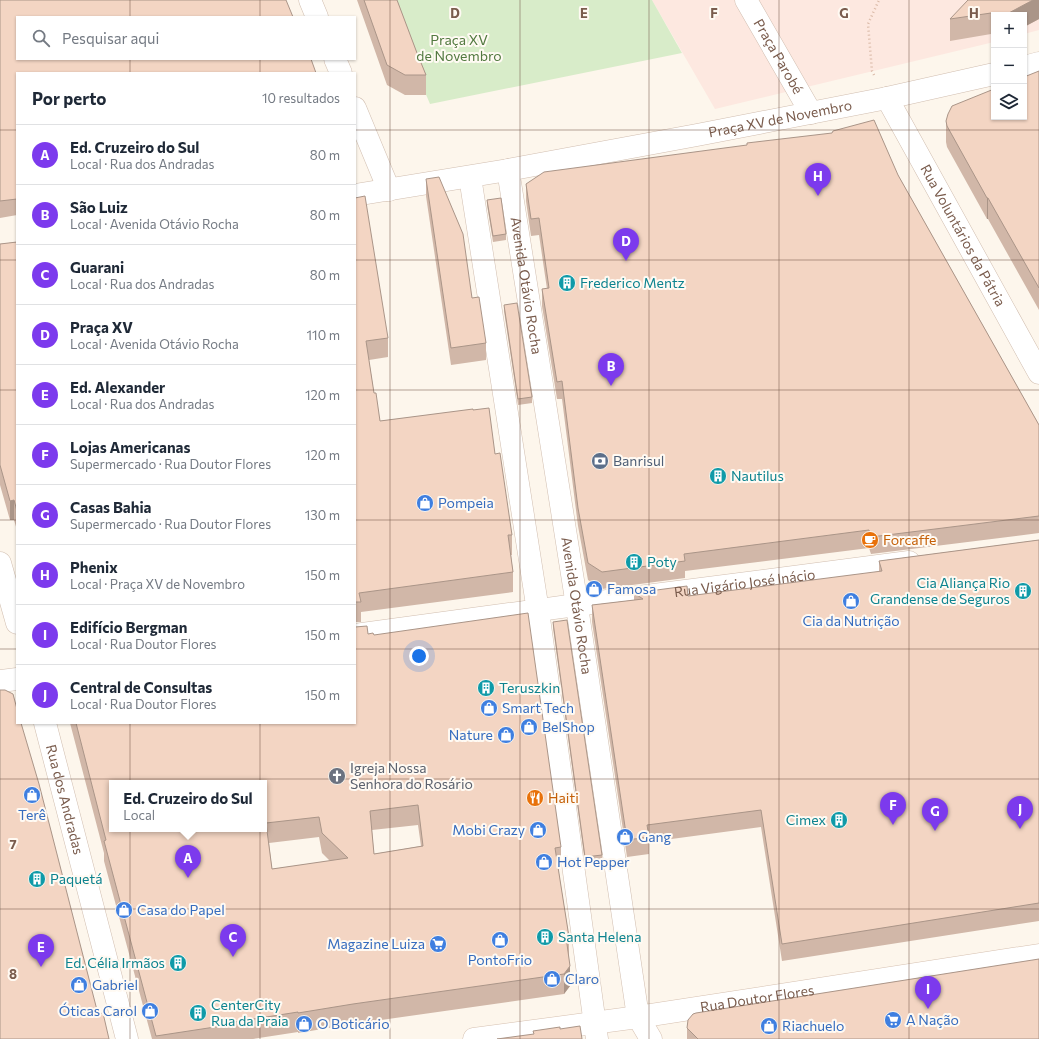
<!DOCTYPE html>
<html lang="pt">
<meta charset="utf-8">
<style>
body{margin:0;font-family:Commissioner,sans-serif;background:#f2f2f3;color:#1f2937}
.controls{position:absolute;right:12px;top:12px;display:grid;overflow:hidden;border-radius:0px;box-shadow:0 1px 3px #0004}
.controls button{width:36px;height:36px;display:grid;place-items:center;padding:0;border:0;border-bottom:1px solid #e0e1e3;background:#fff;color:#1f2937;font:20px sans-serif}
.you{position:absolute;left:419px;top:656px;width:14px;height:14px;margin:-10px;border:3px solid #fff;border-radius:50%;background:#1a73e8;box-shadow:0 0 0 6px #1a73e833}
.badge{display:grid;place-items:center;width:26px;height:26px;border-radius:50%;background:#7c3aed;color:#fff;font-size:13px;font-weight:700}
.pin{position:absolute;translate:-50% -33px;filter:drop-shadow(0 1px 2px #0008)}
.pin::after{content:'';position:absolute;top:21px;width:14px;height:12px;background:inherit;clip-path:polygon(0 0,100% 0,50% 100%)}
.popup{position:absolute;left:109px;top:780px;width:158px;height:52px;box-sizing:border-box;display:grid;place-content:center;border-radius:0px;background:#fff;filter:drop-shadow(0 1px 3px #0005);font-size:13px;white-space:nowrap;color:#747a83}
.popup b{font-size:15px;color:#1f2937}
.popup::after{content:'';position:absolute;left:50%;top:100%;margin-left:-8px;border:8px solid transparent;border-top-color:#fff}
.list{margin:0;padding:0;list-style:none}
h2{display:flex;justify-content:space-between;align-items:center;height:52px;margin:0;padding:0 16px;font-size:17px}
h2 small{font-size:13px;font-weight:400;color:#747a83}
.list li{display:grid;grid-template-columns:26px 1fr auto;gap:12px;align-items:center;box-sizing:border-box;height:60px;padding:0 16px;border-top:1px solid #e0e1e3}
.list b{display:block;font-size:15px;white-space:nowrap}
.list p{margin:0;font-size:13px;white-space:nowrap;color:#747a83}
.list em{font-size:13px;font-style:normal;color:#747a83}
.icon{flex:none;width:22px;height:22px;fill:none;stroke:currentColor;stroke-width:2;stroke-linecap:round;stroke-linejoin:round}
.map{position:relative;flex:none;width:1039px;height:1039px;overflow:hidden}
.search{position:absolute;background:#fff;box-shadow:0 1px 3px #0004;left:16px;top:16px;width:340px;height:44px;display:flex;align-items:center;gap:10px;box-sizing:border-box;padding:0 14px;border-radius:0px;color:#747a83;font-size:15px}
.panel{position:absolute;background:#fff;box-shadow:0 1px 3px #0004;left:16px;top:72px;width:340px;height:652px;border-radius:0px}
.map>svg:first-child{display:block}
.commercial{fill:#fde8e0}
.green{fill:#d8ecc9}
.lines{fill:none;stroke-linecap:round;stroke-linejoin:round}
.street-casing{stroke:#d1beb0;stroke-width:23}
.secondary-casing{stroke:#d6c0b0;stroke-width:23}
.path{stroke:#d9b8a5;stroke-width:2.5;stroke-dasharray:1 3;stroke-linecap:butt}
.street{stroke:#fff;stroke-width:22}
.secondary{stroke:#fff;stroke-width:22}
.wall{fill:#d1b7a8;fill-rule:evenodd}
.shaded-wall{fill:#aa9588}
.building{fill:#f3d5c3;stroke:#aa9588;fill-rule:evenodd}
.grid{fill:none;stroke:#7a5c4d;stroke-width:1;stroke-opacity:0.55}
.labels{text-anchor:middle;stroke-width:4;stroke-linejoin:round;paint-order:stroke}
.park-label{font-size:14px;fill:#537a41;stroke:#fffaf3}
.street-label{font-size:14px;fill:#7a5c4d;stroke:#fffaf3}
.culture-label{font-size:14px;fill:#0d838f;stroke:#fffaf3;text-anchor:start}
.service-label{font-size:14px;fill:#4e5e75;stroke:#fffaf3;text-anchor:start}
.shop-label{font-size:14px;fill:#366cbe;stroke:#fffaf3;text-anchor:start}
.food-label{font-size:14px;fill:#c56008;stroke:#fffaf3;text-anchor:start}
.worship-label{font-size:14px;fill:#5b616d;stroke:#fffaf3;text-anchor:start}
.grid-label{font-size:13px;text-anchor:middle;font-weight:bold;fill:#7a5c4d;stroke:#fffaf3;stroke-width:4;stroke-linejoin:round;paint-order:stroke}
</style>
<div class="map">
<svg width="1039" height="1039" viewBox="0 0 1039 1039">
<rect width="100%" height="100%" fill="#fdf6ec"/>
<path class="commercial" d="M652 0H1039V30L1024 34V15H994V42L715 109Z"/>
<path class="green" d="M390 0H652L682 53 430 104 417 73Z"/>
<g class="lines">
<g class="street-casing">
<g id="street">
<path d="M310 0 317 17"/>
<path id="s1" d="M746 0 811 113"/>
<path d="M335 59 341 73"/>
<path d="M1024 67 1039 63"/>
<path id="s2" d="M887 98 1039 373"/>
<path d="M355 108 389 190"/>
<path id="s3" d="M508 170 575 593 638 1017"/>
<path d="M470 177 538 611 597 1039"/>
<path id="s4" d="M355 195 508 170 697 135 887 98 994 74"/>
<path d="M0 563 17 623"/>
<path id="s5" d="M355 635 576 605 909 562"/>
<path d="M0 681 17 679"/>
<path id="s6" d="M45 723 127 1039"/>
</g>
</g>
<g class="secondary-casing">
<g id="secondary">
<path d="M638 1017 651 1039"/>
<path id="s7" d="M474 1039 638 1017 1039 955"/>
</g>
</g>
<path class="path" d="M874 75 872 71 868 24 879 0"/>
<use href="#street" class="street"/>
<use href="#secondary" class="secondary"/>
</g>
<g class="wall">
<path d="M0 0 17 73V215L0 218Z"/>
<path d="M357 0H397L417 53 426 75V95H405L387 85Z"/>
<path d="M1039 0V19L1024 27 994 15V39L991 34 950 41V19Z"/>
<path d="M1039 71V310L988 219H987L947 147 946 142V121Z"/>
<path d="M898 175 1039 425V533L871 554 869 548 685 571V578L602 589 588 580 578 526 562 399H557L542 306V289H547L539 235 531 236 526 201V184Z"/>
<path d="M426 179 472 298 486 343V360L451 365 426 196Z"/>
<path d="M355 198 388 338V357L369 360 374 393 380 421 473 410 495 454 512 535V555H511L513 572V592L361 612V622H355Z"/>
<path d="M487 200 506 234V240L493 242 487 205Z"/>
<path d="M17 242V530L14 520H10L0 485V244Z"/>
<path d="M504 305 532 397V403L518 405 504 311Z"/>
<path d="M1039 540V921L782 961 761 827 649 842V854L627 857 592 622V605L634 600V593L688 596 879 572V561Z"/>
<path d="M553 622 602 855V861L585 863 553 628Z"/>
<path d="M368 634 374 635 561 847V867H558L569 937V957L570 986 564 994 353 1024 298 1033V1032L253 1039H152L104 861V853L70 723H355ZM418 825 421 846 374 854 372 830ZM319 837 322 853 330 861 272 869 269 843Z"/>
<path d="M687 1028 1039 1039H687Z"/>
</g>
<g class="shaded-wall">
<path d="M1033 0H1039V19L1024 27V15H1005Z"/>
<rect x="987" y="198" width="1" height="21"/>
<path d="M14 500V520H10V501Z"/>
<path d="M570 966V986L564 994V974Z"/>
</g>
<g class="building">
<path d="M0 0H286L293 17H17V59H311L316 73H17V199L0 201Z"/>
<path d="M364 0H397L417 53 426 75H405L387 65Z"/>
<path d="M968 0H1033L1005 15H994V17L991 13 950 19Z"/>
<path d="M1039 71V288L988 198H987L947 126 946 121 948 114 952 106 994 89V117H1024V77Z"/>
<path d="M874 120 898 175 1039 425V516L871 537 869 530 684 554 685 561 602 572 588 563 578 508 562 381 557 382 542 289 549 288 539 218 531 219 526 184 544 172 747 145V143L832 133 833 131Z"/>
<path d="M439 177 463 234 472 298 479 297 486 343 451 348 426 179Z"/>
<path d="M365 196 388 338 366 341 374 393H376L380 421 473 409V410L489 408 495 454 500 453 512 535H508L513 572 359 593 361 602H355V198Z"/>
<path d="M501 198 506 234 493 236 487 200Z"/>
<path d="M17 242V511L14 500 10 501 0 465V244Z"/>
<path d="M517 303 532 397 518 399 504 305Z"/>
<path d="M1039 540V903L782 944 761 810 647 825 649 837 627 840 592 605 643 599 634 593 687 586 688 596 882 571 879 561Z"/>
<path d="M528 613 561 847 555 848 569 937H566L570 966 564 974 353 1004 298 1013V1012L228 1023V1025L156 1036 104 841 106 840 76 723H355V627L367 626 368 634 373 633 374 635ZM112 783H264V829H112ZM418 805 423 846 374 854 370 811ZM319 817 322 833 348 858 272 869 266 823Z"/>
<path d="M567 620 602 855 585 857 553 622Z"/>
<path d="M0 690H5L13 694 17 709V723H21L39 784 98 1014 103 1013 109 1039H0Z"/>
<path d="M1039 959V1039H698L687 1028 688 1020 693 1014 696 1013Z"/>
<path d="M580 1026 582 1039H497L534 1034 533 1031 560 1027V1029Z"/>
</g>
<path class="grid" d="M130 0V17M260 0V17M390 0V1039M520 0V1039M649 0V1039M779 0V1039M909 0V1039M130 59V73M260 59V73M0 130H17M355 130H1039M0 260H17M355 260H1039M0 390H17M355 390H1039M0 520H17M355 520H1039M0 649H17M355 649H1039M130 723V1039M260 723V1039M0 779H1039M0 909H1039"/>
<defs>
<g id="building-disc" transform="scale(0.9)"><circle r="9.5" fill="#0f9aa8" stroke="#fffaf3"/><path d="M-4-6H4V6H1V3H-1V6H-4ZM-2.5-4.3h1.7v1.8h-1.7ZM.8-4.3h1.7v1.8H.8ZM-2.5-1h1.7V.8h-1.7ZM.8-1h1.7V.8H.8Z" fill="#fff"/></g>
<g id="bank-disc" transform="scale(0.9)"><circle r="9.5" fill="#5c6f8a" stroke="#fffaf3"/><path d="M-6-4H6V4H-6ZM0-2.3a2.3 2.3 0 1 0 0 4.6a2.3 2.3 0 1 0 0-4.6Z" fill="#fff"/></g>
<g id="shop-disc" transform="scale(0.9)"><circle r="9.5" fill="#3f7fe0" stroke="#fffaf3"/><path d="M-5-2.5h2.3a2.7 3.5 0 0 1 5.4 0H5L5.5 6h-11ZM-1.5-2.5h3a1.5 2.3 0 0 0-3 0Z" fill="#fff"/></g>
<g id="cafe-disc" transform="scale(0.9)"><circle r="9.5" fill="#e8710a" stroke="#fffaf3"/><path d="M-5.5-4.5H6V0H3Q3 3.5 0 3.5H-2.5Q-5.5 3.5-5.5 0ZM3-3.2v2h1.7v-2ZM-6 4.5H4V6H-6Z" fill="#fff"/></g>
<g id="church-disc" transform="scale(0.9)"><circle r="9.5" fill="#6b7280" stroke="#fffaf3"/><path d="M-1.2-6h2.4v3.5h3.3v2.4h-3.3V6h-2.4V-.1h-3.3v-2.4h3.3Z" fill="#fff"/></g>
<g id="restaurant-disc" transform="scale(0.9)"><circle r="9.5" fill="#e8710a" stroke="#fffaf3"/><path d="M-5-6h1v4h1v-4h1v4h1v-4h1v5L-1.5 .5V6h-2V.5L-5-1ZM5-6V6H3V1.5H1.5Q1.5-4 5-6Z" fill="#fff"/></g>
<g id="supermarket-disc" transform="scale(0.9)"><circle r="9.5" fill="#3f7fe0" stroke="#fffaf3"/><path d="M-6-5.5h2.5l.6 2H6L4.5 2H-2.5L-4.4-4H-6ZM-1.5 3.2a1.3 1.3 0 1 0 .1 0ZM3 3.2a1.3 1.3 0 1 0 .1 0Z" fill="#fff"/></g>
</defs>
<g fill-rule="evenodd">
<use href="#building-disc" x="567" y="283"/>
<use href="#bank-disc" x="600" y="461"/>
<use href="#building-disc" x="718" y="476"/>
<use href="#shop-disc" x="425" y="503"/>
<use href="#cafe-disc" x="870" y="540"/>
<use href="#building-disc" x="634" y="562"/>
<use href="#shop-disc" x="594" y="589"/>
<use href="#building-disc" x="1023" y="591"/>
<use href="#shop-disc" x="851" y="601"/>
<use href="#building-disc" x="486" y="688"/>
<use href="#shop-disc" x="489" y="708"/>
<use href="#shop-disc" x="529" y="727"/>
<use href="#shop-disc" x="506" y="735"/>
<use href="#church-disc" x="337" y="776"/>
<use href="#shop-disc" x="32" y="795"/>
<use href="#restaurant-disc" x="535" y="798"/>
<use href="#building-disc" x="839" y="820"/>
<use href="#shop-disc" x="538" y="830"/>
<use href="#shop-disc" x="625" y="837"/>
<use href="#shop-disc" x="544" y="862"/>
<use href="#building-disc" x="37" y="879"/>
<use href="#shop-disc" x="124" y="910"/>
<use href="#building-disc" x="545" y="937"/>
<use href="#shop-disc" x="500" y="940"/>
<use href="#supermarket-disc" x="438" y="944"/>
<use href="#building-disc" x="178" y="963"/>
<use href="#shop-disc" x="552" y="979"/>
<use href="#shop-disc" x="79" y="985"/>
<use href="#shop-disc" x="150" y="1011"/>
<use href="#building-disc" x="198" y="1013"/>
<use href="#supermarket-disc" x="893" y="1020"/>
<use href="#shop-disc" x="304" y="1024"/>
<use href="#shop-disc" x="769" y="1026"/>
</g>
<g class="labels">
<g class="park-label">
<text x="459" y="45">Praça XV<tspan x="459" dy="16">de Novembro</tspan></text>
</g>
<g class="street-label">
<text dy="5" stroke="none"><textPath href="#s1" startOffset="65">Praça Parobé</textPath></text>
<text dy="5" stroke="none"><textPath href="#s4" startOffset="432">Praça XV de Novembro</textPath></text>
<text dy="5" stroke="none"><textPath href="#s2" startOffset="157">Rua Voluntários da Pátria</textPath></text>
<text dy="5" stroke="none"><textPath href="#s3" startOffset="117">Avenida Otávio Rocha</textPath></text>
<text dy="5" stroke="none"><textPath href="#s5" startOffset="393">Rua Vigário José Inácio</textPath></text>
<text dy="5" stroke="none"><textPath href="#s3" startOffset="441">Avenida Otávio Rocha</textPath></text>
<text dy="5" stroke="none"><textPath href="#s6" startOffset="79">Rua dos Andradas</textPath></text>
<text dy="5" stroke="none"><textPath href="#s7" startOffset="286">Rua Doutor Flores</textPath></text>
</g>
<g class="culture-label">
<text x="580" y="288">Frederico Mentz</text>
<text x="731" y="481">Nautilus</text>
<text x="647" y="567">Poty</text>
<text x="1010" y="588" text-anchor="end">Cia Aliança Rio<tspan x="1010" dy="16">Grandense de Seguros</tspan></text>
<text x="499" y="693">Teruszkin</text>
<text x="826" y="825" text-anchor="end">Cimex</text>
<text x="50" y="884">Paquetá</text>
<text x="558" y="942">Santa Helena</text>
<text x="165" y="968" text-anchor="end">Ed. Célia Irmãos</text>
<text x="211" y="1010">CenterCity<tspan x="211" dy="16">Rua da Praia</tspan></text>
</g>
<g class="service-label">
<text x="613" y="466">Banrisul</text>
</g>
<g class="shop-label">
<text x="438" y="508">Pompeia</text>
<text x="607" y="594">Famosa</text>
<text x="851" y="626" text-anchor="middle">Cia da Nutrição</text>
<text x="502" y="713">Smart Tech</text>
<text x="542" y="732">BelShop</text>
<text x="493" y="740" text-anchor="end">Nature</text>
<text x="32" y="820" text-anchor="middle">Terê</text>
<text x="525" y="835" text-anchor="end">Mobi Crazy</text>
<text x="638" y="842">Gang</text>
<text x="557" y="867">Hot Pepper</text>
<text x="137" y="915">Casa do Papel</text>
<text x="425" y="949" text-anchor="end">Magazine Luiza</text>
<text x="500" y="965" text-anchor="middle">PontoFrio</text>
<text x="565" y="984">Claro</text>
<text x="92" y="990">Gabriel</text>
<text x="137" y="1016" text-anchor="end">Óticas Carol</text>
<text x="906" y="1025">A Nação</text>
<text x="317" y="1029">O Boticário</text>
<text x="782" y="1031">Riachuelo</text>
</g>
<g class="food-label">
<text x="883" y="545">Forcaffe</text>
<text x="548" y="803">Haiti</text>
</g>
<g class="worship-label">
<text x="350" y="773">Igreja Nossa<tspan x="350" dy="16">Senhora do Rosário</tspan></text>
</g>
</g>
<g class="grid-label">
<text x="455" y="18">D</text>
<text x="584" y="18">E</text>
<text x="714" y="18">F</text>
<text x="844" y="18">G</text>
<text x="974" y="18">H</text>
<text x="13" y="849">7</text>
<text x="13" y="979">8</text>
</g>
</svg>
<div class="controls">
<button>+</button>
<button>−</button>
<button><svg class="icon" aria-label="layers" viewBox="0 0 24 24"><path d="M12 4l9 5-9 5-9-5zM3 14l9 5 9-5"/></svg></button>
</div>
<div class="you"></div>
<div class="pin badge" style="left:188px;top:878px">A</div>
<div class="popup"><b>Ed. Cruzeiro do Sul</b>Local</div>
<div class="pin badge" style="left:611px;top:386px">B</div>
<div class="pin badge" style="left:233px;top:957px">C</div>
<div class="pin badge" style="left:626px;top:261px">D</div>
<div class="pin badge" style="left:41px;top:967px">E</div>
<div class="pin badge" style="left:893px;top:825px">F</div>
<div class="pin badge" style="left:935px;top:831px">G</div>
<div class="pin badge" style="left:818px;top:196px">H</div>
<div class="pin badge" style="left:928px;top:1009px">I</div>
<div class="pin badge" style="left:1020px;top:829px">J</div>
<div class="search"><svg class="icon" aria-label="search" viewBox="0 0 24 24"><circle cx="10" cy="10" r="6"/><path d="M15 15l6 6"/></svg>Pesquisar aqui</div>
<section class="panel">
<h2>Por perto<small>10 resultados</small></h2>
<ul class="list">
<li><span class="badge">A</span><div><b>Ed. Cruzeiro do Sul</b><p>Local · Rua dos Andradas</p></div><em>80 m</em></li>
<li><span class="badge">B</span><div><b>São Luiz</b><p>Local · Avenida Otávio Rocha</p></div><em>80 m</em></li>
<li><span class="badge">C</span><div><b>Guarani</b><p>Local · Rua dos Andradas</p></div><em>80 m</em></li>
<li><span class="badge">D</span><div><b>Praça XV</b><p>Local · Avenida Otávio Rocha</p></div><em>110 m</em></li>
<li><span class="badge">E</span><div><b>Ed. Alexander</b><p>Local · Rua dos Andradas</p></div><em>120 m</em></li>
<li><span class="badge">F</span><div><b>Lojas Americanas</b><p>Supermercado · Rua Doutor Flores</p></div><em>120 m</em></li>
<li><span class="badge">G</span><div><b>Casas Bahia</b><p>Supermercado · Rua Doutor Flores</p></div><em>130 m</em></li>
<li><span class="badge">H</span><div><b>Phenix</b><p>Local · Praça XV de Novembro</p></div><em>150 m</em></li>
<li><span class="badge">I</span><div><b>Edifício Bergman</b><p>Local · Rua Doutor Flores</p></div><em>150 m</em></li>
<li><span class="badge">J</span><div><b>Central de Consultas</b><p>Local · Rua Doutor Flores</p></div><em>150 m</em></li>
</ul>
</section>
</div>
